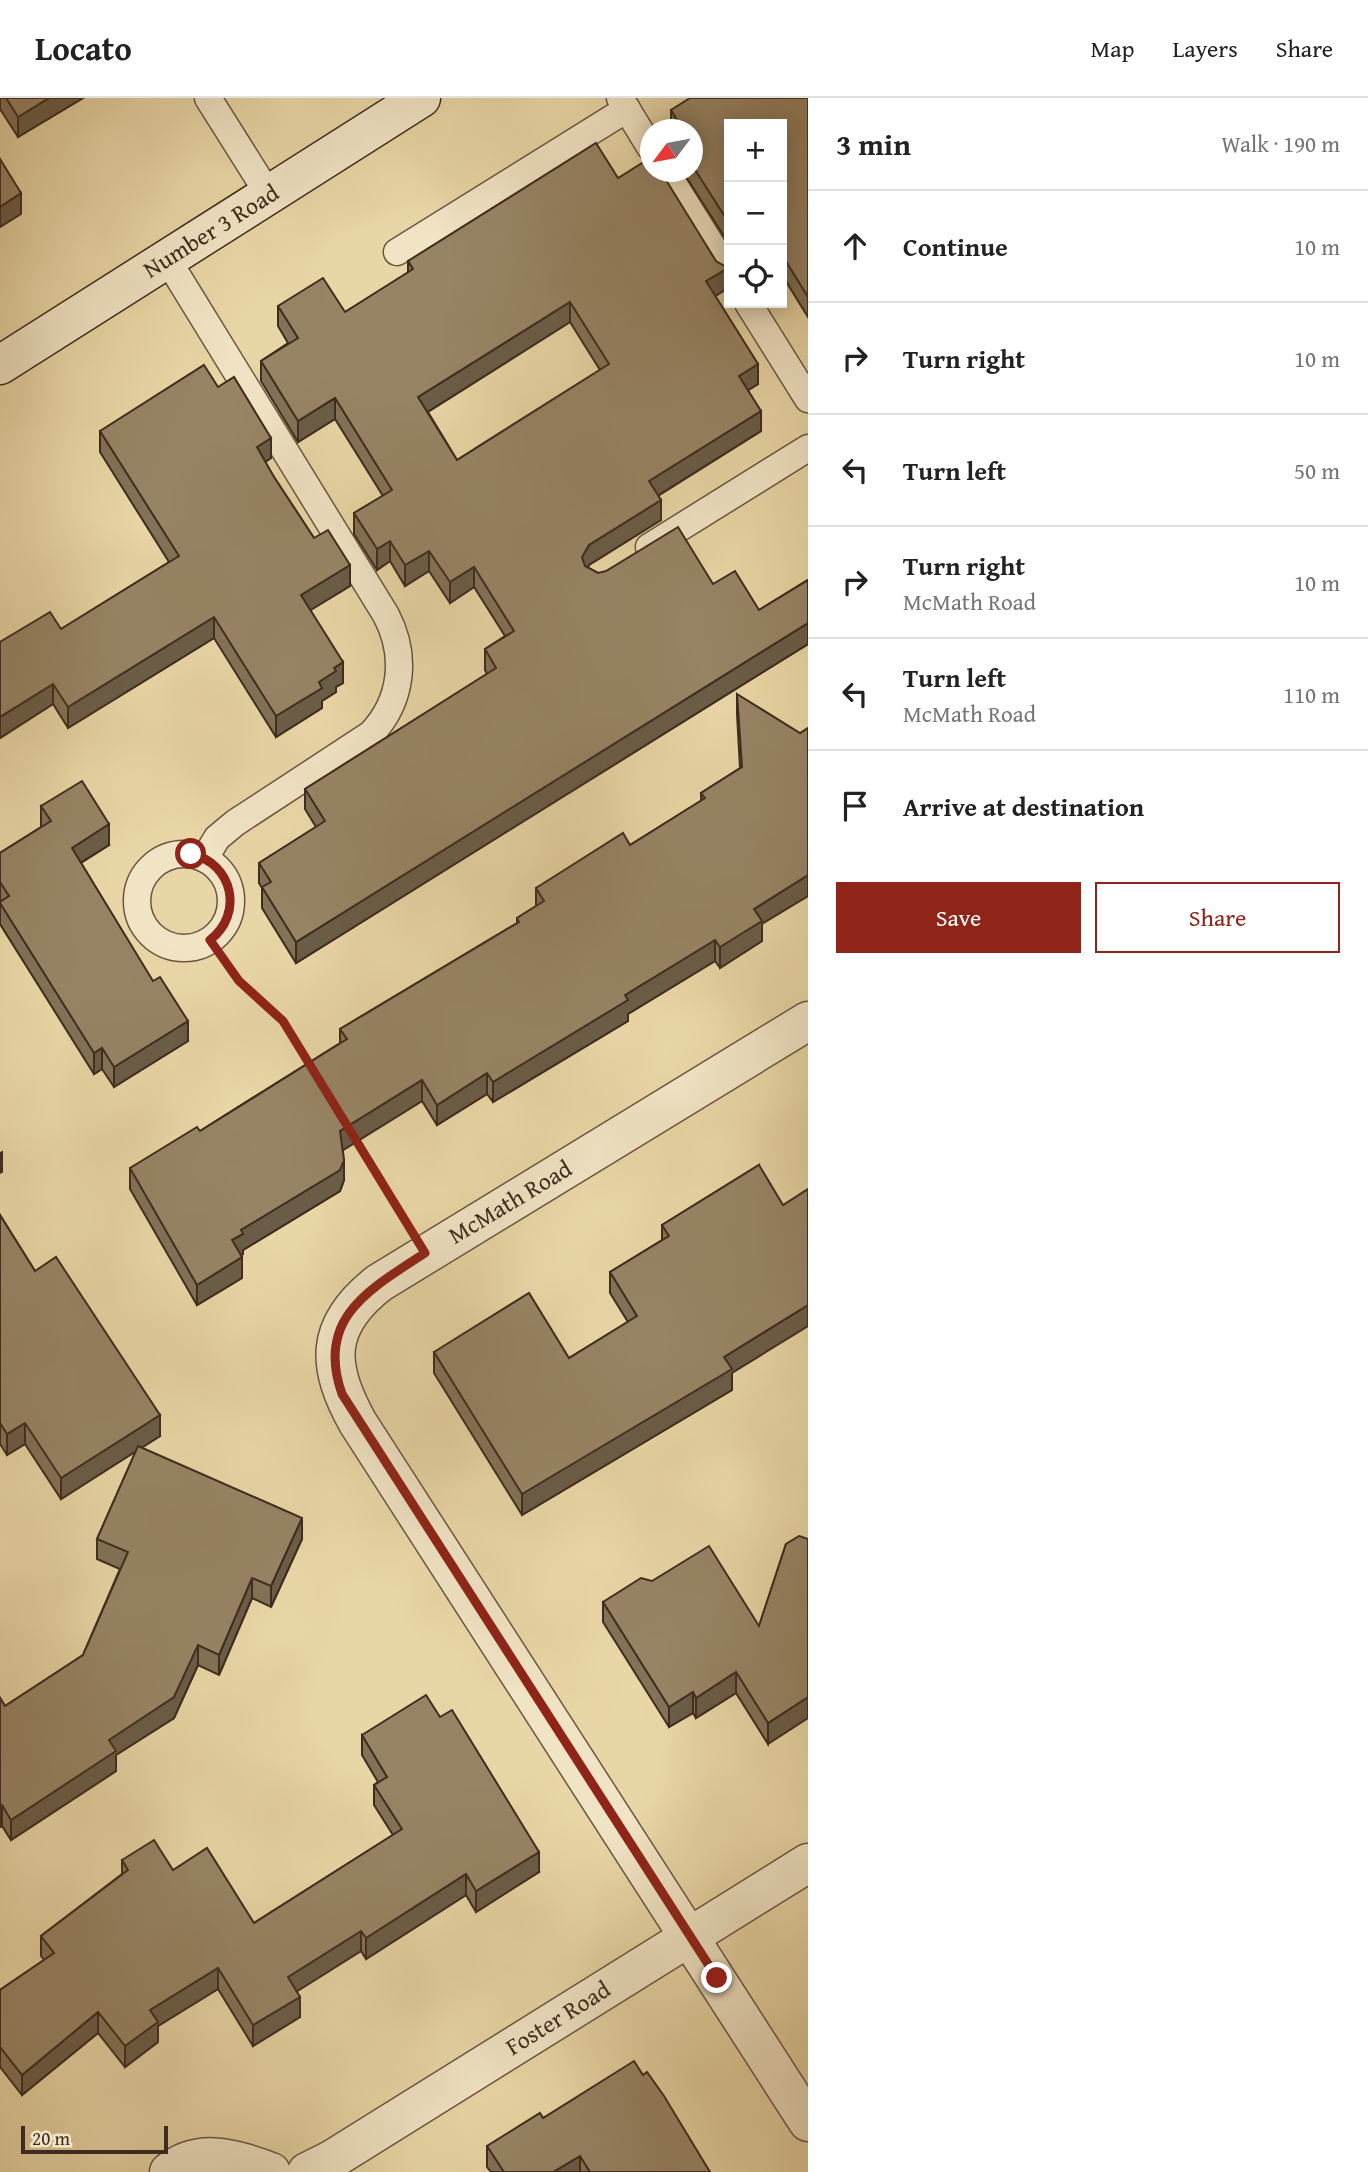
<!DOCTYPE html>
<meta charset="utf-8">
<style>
body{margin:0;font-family:"Gentium Book Plus",serif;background:#f6f6f6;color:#222}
.controls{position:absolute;right:21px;top:21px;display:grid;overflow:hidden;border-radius:0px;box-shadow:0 4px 18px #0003}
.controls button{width:63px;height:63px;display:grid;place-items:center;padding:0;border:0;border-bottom:2px solid #e0e0e0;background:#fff;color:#222;font:35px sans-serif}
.compass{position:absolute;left:640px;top:21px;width:63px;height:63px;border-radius:50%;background:#fff;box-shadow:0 4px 18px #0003;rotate:238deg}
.scale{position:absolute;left:21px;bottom:18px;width:147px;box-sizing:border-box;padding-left:7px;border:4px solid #3f2c1e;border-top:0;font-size:19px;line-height:24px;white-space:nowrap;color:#3f2c1e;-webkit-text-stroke:5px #f1e4c5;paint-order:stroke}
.stop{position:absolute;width:21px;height:21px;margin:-16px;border:5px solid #8f2418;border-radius:50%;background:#fff}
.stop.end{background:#8f2418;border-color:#fff;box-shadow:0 2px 7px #0008}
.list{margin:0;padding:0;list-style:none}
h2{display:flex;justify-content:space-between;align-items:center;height:91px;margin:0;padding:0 28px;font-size:30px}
h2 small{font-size:23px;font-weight:400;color:#767676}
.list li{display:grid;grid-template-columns:46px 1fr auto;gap:21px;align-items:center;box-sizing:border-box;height:112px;padding:0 28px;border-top:2px solid #e0e0e0}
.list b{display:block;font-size:26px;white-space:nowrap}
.list p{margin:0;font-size:23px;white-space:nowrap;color:#767676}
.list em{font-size:23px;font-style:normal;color:#767676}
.actions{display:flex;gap:14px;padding:21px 28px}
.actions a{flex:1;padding:16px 0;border:2px solid #8f2418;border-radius:0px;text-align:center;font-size:24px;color:#8f2418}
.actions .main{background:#8f2418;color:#fff}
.icon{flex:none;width:38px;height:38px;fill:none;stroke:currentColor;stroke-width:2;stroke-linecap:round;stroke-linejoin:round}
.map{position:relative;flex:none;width:808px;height:2074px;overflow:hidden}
header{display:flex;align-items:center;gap:42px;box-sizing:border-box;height:98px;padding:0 35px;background:#fff;border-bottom:2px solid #e0e0e0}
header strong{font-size:33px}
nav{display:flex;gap:38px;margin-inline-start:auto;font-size:24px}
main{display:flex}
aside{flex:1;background:#fff}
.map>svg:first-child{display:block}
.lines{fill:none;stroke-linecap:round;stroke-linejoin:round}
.service-casing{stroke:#6a5640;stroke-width:29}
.minor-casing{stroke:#6a5640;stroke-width:41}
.secondary-casing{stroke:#3f2c1e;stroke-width:41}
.path{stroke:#3f2c1e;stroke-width:4.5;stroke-dasharray:5 3.5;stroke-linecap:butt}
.service{stroke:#f1e4c5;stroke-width:26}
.minor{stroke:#f1e4c5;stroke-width:38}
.secondary{stroke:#f1e4c5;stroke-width:38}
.wall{fill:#827257;stroke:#3f2c1e;stroke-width:2;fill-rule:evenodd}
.shaded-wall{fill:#6a5c47;stroke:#3f2c1e;stroke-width:2}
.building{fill:#978465;stroke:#3f2c1e;stroke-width:2;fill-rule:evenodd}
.route{stroke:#8f2418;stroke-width:9}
.labels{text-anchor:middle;stroke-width:7;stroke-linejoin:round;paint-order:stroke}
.street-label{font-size:24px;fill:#3f2c1e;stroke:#f1e4c5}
</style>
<header>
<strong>Locato</strong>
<nav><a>Map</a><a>Layers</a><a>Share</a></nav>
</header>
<main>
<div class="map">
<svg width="808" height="2074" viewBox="0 0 808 2074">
<rect width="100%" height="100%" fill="#e9d6a6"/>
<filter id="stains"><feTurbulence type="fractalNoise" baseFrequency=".00286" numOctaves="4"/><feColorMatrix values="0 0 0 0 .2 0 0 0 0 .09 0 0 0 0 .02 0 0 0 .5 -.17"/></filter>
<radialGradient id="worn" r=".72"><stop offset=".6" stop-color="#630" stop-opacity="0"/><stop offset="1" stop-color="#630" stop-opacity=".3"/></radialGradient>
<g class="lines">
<g class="service-casing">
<g id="service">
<path d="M208 0 269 97"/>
<path d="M620 0 650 49"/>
<path d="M666 74 729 175"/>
<path d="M397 154 627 11"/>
<path d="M167 161 386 517C407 557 403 602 371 636L235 725 217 740 205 760"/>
<path d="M748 205 808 301"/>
<path d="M649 449 808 350"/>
<circle cx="184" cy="803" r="47"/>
</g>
</g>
<g class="minor-casing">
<g id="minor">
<path d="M808 923 379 1185C324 1228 326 1268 358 1325L808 2024"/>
<path d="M169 2074C201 2048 237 2062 271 2074"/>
<path d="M307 2074 333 2061 808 1765"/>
</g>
</g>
<g class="secondary-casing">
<path id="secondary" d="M0 267 421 0"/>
</g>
<g class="path">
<path d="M210 842 239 883 283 923 310 970"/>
<path d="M354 1040 402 1119"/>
</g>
<use href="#service" class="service"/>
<use href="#minor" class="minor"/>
<use href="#secondary" class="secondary"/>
</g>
<g class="wall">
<path d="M0 0H83L18 39 0 11Z"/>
<path d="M808 0V219L782 177V26H729V146L683 74H692V32H671V12Z"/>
<path d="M618 80 728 190 715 198 758 286 748 292 761 333 658 398 661 422 589 467 588 470 598 475 713 486 759 512 808 482V546L296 865 262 810V790L259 785V765L316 729 305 711V691L487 576 485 572V551L505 538 474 489 450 505 429 473 405 488 390 463 377 472 354 436V415L383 398 335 321 298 344 261 283V263L288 245 278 228V208L345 214 408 175V163ZM570 224 600 272 457 362 428 314Z"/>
<path d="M218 289 271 360 265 364 274 379 314 440 350 488 310 512 343 585 336 589V594L322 603V610L276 639 214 540 68 630 53 606 0 640V544L61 531 169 464 100 354V333Z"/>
<path d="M737 596 762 826V843L720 870 715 863 628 916V923L493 1004 487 996 437 1027 422 1003 343 1052 344 1082 340 1093 243 1152V1156L241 1157 242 1180 197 1207 130 1091V1070L200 1033 340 945V931L517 825V820L536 808V790L630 747 701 703V695L740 670 737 616Z"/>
<path d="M41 708 109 747 81 765 188 943 114 989 102 971 94 976 0 826V755L41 729Z"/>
<path d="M759 1067 732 1275V1292L522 1417 434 1275V1254L569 1260 628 1224 610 1195V1174L662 1142V1127Z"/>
<path d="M0 1117 35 1173 160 1338 141 1350 302 1441 271 1509 252 1500 219 1577 198 1567 174 1620 116 1657V1673L11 1742 2 1728 0 1729V1600L5 1608 83 1557 120 1471 97 1461V1441L136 1353 61 1401 25 1346 7 1357 0 1346Z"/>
<path d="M786 1446 768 1646 736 1595 696 1620 693 1615 669 1629 603 1524V1504L759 1528Z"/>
<path d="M362 1637 539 1774 476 1814 466 1797 366 1861 361 1853 297 1893 300 1919 253 1948 218 1891 158 1928V1944L125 1969 98 1935 22 1997 0 1969V1892L44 1862 41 1858V1838L122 1776V1762L173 1772 254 1825 393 1737 374 1707V1687L378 1684 362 1657Z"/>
<path d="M643 1977 710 2074H491L487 2069V2048L543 2020Z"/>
</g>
<g class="shaded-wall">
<path d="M49 0H83L18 39V19Z"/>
<path d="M21 95V116L0 129V109Z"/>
<path d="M728 170V190L706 204V183Z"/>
<path d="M570 204V224L418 320V299Z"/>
<path d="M758 266V286L739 298V278Z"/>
<path d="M335 300V321L298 344V323Z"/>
<path d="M761 313V333L649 403V383Z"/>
<path d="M271 340V360L257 370V349Z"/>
<path d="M661 402V422L589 467 582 480V459L589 447Z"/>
<path d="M390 443V463L377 472V451Z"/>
<path d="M429 453V473L405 488V467Z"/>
<path d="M350 467V488L301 518V497Z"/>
<path d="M474 469V489L450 505V484Z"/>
<path d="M214 519V540L68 630V609Z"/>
<path d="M808 525V546L296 865V844Z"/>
<path d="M343 564V585L336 589V594L322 603V610L276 639V618L319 584 334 570Z"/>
<path d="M53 586V606L0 640V619Z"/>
<path d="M109 726V747L72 770V750Z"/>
<path d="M808 777V798L762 826V843L720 870V849L754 811Z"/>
<path d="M715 842V863L628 916V923L493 1004V984L625 897Z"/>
<path d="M188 923V943L114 989V969Z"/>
<path d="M102 950V971L94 976V955Z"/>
<path d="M487 975V996L437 1027V1007Z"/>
<path d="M422 982V1003L340 1054V1033Z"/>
<path d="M2 1054V1074L0 1075V1055Z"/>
<path d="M344 1062V1082L340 1093 243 1152V1156L232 1163V1142L241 1132Z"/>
<path d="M242 1159V1180L197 1207V1187Z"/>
<path d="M808 1207V1228L732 1275V1292L522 1417V1396L724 1259Z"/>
<path d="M160 1317V1338L61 1401V1380Z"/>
<path d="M25 1325V1346L7 1357V1336Z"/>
<path d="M302 1420V1441L271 1509V1488Z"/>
<path d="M252 1480V1500L219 1577V1557Z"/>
<path d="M198 1547V1567L174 1620 116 1657V1673L11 1742V1722L109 1642Z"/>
<path d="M736 1574V1595L696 1620V1600Z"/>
<path d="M693 1594V1615L669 1629V1609Z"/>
<path d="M808 1599V1620L768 1646V1625Z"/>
<path d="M2 1707V1728L0 1729V1708Z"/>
<path d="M539 1754V1774L476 1814V1793Z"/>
<path d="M466 1776V1797L366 1861V1840Z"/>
<path d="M361 1833V1853L288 1899V1879Z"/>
<path d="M218 1870V1891L158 1928V1944L125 1969V1948L150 1912Z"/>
<path d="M300 1899V1919L253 1948V1927Z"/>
<path d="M98 1914V1935L22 1997V1977Z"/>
<path d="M580 2058V2074H553Z"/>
</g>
<g class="building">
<path d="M6 0H49L18 19Z"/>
<path d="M690 0H808V199L782 157V26H729V125L692 67V32H683L671 12Z"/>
<path d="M596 45 618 80 650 60V74H661L716 163 728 170 706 183 758 266 739 278 761 313 649 383 661 402 589 447 582 459 585 468 598 475 606 473 678 429 713 486 735 473 759 512 808 482V525L296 844 262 789 271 784 259 765 325 723 305 691 496 570 485 551 514 533 474 469 450 484 429 453 405 467 390 443 377 451 354 415 392 392 335 300 298 323 261 263 298 240 278 208 323 180 345 214 413 171 408 163ZM570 204 609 266 457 362 418 299Z"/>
<path d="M0 61 21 95 0 109Z"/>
<path d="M204 267 218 289 234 279 271 340 257 349 274 379 314 440 328 432 350 467 301 497 343 564 334 570 336 573 319 584 322 590 276 618 214 519 68 609 53 586 0 619V544L50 514 61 531 179 458 100 333Z"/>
<path d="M737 596 800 635 808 630V777L754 811 762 823 720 849 715 842 625 897 628 902 493 984 487 975 437 1007 422 982 340 1033 344 1062 340 1072 241 1132 243 1136 232 1142 242 1159 197 1187 130 1070 197 1029 200 1033 347 941 340 931 519 824 517 820 544 803 536 790 623 735 630 747 705 700 701 695 742 669Z"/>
<path d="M82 683 109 726 72 750 153 883 160 879 188 923 114 969 102 950 94 955 0 805V804L9 798 0 784V755L51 723 41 708Z"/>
<path d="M759 1067 783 1107 808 1091V1207L724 1259 732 1271 522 1396 434 1254 529 1195 569 1260 637 1218 610 1174 669 1138 662 1127Z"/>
<path d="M0 1117 35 1173 56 1159 160 1317 61 1380 25 1325 7 1336 0 1325Z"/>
<path d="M138 1348 302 1420 271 1488 252 1480 219 1557 198 1547 174 1599 109 1642 116 1653 11 1722 2 1707 0 1708V1600L5 1608 83 1557 128 1454 97 1441Z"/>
<path d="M799 1438 808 1441V1599L768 1625 736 1574 696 1600 693 1594 669 1609 603 1504 641 1480 652 1483 709 1448 759 1528 786 1446Z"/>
<path d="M426 1597 440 1619 452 1612 539 1754 476 1793 466 1776 366 1840 361 1833 288 1879 300 1899 253 1927 218 1870 150 1912 158 1924 125 1948 98 1914 22 1977 0 1949V1892L54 1855 41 1838 128 1772 122 1762 154 1742 173 1772 207 1750 254 1825 402 1731 374 1687 387 1679 362 1637Z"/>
<path d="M634 1963 643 1977 647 1974 664 1998 710 2074H590L580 2058 553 2074H504L487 2048 540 2015 543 2020Z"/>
</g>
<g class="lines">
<path class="route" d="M191 756C233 765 244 816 210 842L239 883 283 923 425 1155C370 1191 315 1220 342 1296L717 1880"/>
</g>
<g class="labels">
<g class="street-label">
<text transform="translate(211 133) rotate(-32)" y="8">Number 3 Road</text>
<text transform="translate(510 1104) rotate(-31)" y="8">McMath Road</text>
<text transform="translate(558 1920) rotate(-32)" y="8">Foster Road</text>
</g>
</g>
<rect width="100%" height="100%" filter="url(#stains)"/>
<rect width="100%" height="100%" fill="url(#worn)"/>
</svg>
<div class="controls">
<button>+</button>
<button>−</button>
<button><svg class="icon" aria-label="locate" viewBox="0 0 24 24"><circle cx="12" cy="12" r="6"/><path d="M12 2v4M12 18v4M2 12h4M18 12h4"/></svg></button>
</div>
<svg class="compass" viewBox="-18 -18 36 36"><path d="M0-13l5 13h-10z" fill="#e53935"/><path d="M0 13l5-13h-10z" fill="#767676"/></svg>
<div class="scale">20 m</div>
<div class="stop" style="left:191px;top:756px"></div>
<div class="stop end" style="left:717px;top:1880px"></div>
</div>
<aside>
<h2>3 min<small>Walk · 190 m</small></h2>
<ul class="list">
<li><svg class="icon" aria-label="ahead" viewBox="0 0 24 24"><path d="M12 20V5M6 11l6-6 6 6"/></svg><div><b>Continue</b></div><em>10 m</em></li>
<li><svg class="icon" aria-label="right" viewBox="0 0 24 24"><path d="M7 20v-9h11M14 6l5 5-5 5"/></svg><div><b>Turn right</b></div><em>10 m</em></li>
<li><svg class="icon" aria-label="left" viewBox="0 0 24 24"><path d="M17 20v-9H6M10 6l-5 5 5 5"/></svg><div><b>Turn left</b></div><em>50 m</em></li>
<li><svg class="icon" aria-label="right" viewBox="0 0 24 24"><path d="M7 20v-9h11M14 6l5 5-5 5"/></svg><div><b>Turn right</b><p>McMath Road</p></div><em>10 m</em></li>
<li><svg class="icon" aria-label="left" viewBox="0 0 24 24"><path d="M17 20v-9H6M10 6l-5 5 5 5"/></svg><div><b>Turn left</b><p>McMath Road</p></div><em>110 m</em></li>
<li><svg class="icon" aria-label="arrive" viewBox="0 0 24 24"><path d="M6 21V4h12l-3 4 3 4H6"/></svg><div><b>Arrive at destination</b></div></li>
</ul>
<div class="actions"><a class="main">Save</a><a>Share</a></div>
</aside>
</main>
